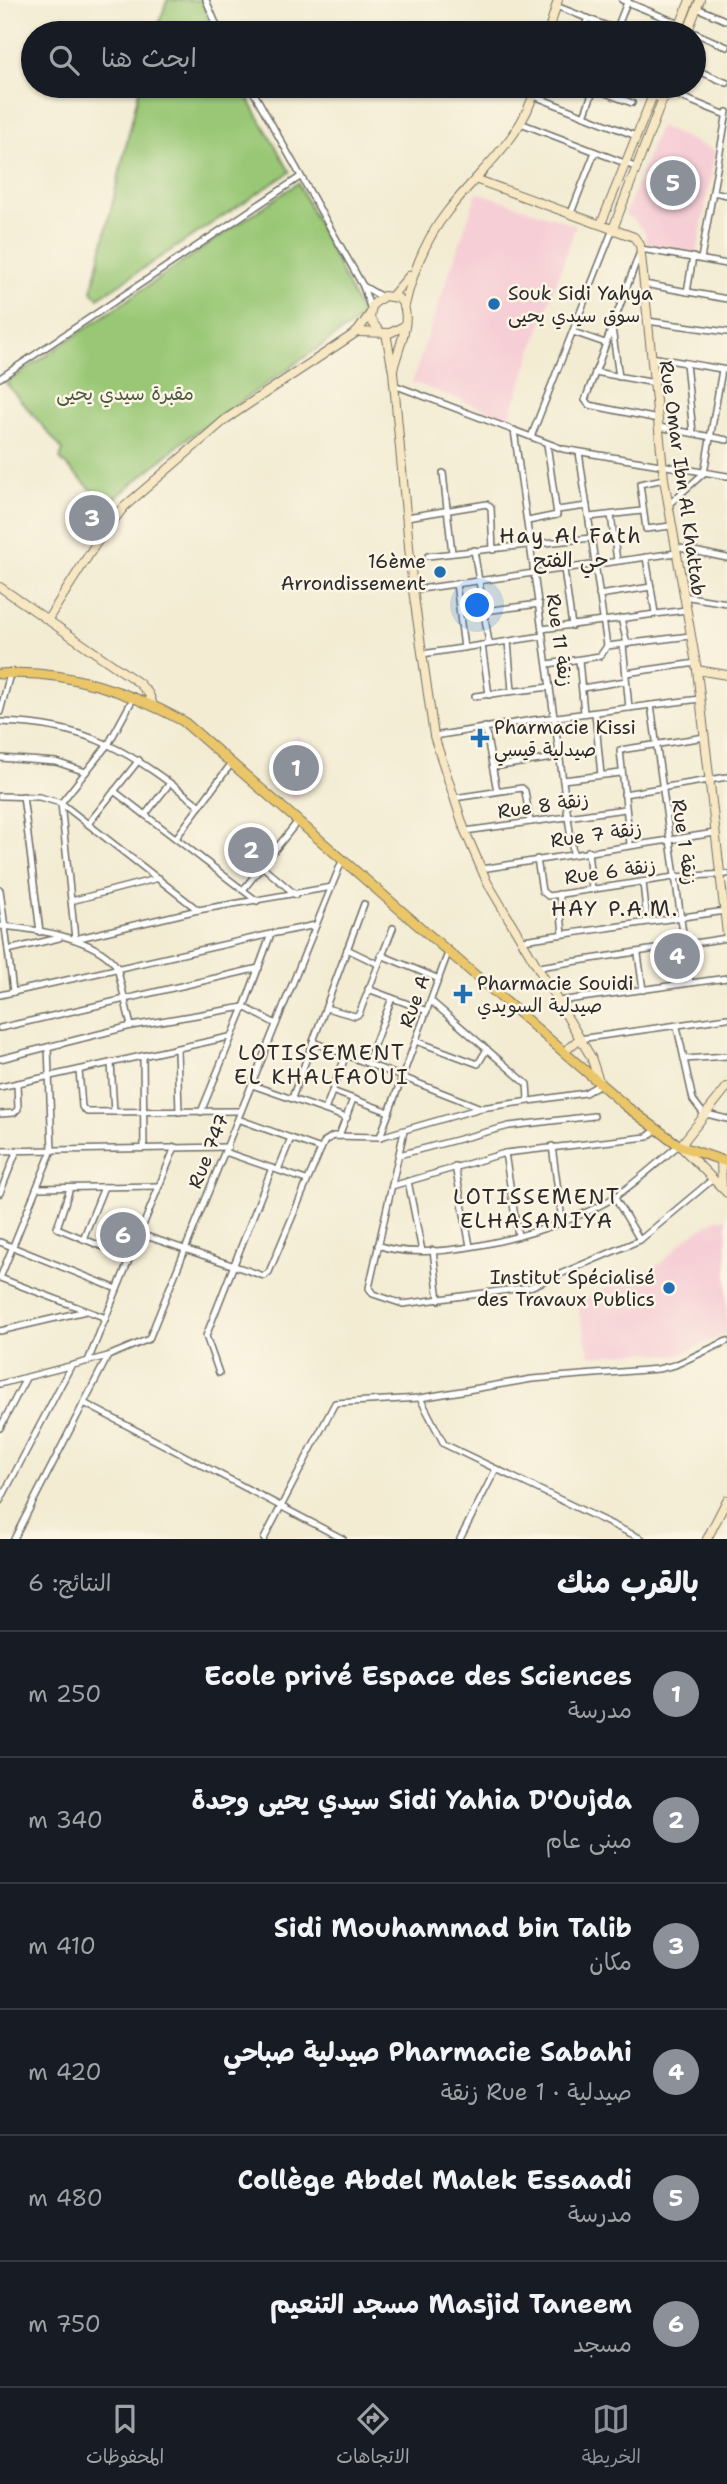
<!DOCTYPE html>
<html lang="ar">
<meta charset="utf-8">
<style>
body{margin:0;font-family:"Shantell Sans","Playpen Sans Arabic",sans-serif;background:#20242c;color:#f1f3f6;direction:rtl}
.you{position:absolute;left:478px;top:606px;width:24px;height:24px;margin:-18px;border:5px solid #fff;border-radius:50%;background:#1a73e8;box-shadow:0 0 0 10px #1a73e833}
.badge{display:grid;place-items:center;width:46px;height:46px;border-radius:50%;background:#8c9099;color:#fff;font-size:23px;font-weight:700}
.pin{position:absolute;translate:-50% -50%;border:4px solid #fff;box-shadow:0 2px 7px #0006}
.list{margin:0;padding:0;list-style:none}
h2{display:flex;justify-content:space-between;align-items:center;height:91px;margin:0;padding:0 28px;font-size:30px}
h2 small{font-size:23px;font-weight:400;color:#9ea1a6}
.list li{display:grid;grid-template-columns:46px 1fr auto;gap:21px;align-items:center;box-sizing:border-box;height:126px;padding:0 28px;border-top:2px solid #363941}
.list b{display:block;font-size:26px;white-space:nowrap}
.list p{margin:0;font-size:23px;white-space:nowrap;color:#9ea1a6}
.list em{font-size:23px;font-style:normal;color:#9ea1a6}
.icon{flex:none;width:38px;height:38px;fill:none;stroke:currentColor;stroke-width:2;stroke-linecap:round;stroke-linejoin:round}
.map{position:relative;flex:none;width:727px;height:1539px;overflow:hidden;direction:ltr}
.search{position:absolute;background:#171b24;box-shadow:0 2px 5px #0004;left:21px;right:21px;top:21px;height:77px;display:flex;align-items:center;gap:18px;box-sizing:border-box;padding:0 24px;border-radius:38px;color:#9ea1a6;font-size:26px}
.sheet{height:847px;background:#171b24}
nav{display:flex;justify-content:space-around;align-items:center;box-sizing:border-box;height:98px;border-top:2px solid #363941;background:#171b24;font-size:19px;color:#9ea1a6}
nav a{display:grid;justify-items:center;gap:4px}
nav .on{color:#8c9099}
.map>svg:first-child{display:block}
.built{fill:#f6cfd6}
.green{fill:#99c775;stroke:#627950;stroke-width:2}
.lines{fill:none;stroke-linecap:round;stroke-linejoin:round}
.street-casing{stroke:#716f66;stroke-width:8}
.secondary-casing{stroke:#716f66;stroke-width:10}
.primary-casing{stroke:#716f66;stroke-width:11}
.street{stroke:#fff;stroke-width:5}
.secondary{stroke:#f7e8c3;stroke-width:8}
.primary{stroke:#eac669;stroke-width:9}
.poi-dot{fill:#1f6fb2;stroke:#fcf5e5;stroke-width:2.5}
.labels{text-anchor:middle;stroke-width:5;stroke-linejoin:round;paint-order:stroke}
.poi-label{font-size:19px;fill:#2b2b2b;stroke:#fcf5e5;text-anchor:start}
.park-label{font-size:19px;fill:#4c5a41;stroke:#fcf5e5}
.street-label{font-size:19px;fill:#2b2b2b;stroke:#fcf5e5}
.neighbourhood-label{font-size:21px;letter-spacing:2px;fill:#2b2b2b;stroke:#fcf5e5}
</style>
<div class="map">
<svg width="727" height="1539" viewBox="0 0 727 1539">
<rect width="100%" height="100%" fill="#fcf5e5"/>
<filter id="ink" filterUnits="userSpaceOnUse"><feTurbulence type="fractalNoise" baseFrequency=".0143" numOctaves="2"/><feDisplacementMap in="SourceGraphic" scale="14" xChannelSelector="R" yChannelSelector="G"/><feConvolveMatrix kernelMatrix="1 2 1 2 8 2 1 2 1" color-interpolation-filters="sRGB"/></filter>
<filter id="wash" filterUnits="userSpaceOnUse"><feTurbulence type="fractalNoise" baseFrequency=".00686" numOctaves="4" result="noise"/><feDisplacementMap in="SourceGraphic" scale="28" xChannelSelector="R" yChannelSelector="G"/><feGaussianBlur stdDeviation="1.57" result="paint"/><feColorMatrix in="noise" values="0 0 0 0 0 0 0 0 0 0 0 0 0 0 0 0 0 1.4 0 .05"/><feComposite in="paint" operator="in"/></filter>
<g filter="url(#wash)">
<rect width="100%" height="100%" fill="#f3ecd3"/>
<g class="built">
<path d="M659 126 715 151 697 254 646 244 645 233 634 220 625 215Z"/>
<path d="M477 192 576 225 509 418 412 382Z"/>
<path d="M297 735 328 762 294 800 264 774Z"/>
<path d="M717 1219H727V1333L677 1356 646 1352 590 1356 576 1302 660 1264 686 1238Z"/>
</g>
<g class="green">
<path d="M167 0H201L214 33H156Z"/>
<path d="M140 86H241L290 172 98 298 92 291Z"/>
<path d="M298 183 363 317 185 440 107 505 60 459 63 450 6 383Z"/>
</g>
</g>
<g filter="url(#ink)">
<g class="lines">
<g class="street-casing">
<g id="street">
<path d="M206 0 220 33"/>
<path d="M622 0 680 24"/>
<path d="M556 6 625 33"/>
<path d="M697 8 727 21"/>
<path d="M688 30 727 47"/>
<path d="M582 33 588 18"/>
<path d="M615 33 628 0"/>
<path d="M694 69 727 83"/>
<path d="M250 86 363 286 370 307"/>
<path d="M586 86 632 103"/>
<path d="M674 94 726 115"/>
<path d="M534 96 636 136"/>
<path d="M584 116 595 86"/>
<path d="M523 124 635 167"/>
<path d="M713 192 727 195"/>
<path d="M571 213 595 152"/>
<path d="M701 259 727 112"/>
<path d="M644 284 727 299"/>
<path d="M363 286 382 297"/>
<path d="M687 292 693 257"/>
<path d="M647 321 727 332"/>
<path d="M612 328 619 377"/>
<path d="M573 332 605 343"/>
<path d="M651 357 727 370"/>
<path d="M686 363 693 433"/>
<path d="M595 372 655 383"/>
<path d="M0 378 300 177"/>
<path d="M394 385 563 449 727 476"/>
<path d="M658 419 589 405 585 400 641 249 727 264"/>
<path d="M659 427 727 440"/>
<path d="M514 430 573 853"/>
<path d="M531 437 613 229"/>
<path d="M443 473 452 553"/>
<path d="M664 479 640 484 646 529 671 526"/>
<path d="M668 505 704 473 722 370"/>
<path d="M557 510 587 506"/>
<path d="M611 515 617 561"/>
<path d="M407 517 487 504 491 508 493 550"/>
<path d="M589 517 642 511"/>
<path d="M528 521 557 515 547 444"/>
<path d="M675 547 727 558"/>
<path d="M474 550 489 643"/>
<path d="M428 556 591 538"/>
<path d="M646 557 655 613"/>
<path d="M564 569 572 626"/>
<path d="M456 583 464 648"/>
<path d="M413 590 676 553"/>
<path d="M599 595 651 587"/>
<path d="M683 596 727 603"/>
<path d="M484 611 539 604"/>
<path d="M621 618 627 644"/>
<path d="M542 629 686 610"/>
<path d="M508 641 512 691"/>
<path d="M482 645 489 695"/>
<path d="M623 645 629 708"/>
<path d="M607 646 690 636"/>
<path d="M422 654 543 636"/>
<path d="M579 660 584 713"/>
<path d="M548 664 600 656 607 646 579 452"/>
<path d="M626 673 696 663"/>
<path d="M582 688 626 681"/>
<path d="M475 696 550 687"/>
<path d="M134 697 109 743 61 803 75 939 198 910 332 887"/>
<path d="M651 705 690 983"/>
<path d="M0 712 10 674"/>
<path d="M595 713 601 775"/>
<path d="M0 722C90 724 132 753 200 806"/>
<path d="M485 727 497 791"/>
<path d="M434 736 533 720 700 699"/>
<path d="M0 758 56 762 86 772"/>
<path d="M493 767 560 757"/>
<path d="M563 780 621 773"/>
<path d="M114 791 257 901"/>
<path d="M624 794 727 777"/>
<path d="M0 796 39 797 61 803 198 910"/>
<path d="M23 796 40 932"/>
<path d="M454 798 522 788 525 791 530 822"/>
<path d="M145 815 170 783"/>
<path d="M88 824 139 760"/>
<path d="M465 831 625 809"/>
<path d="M176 838 231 764"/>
<path d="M630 844 620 750 705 737"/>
<path d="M588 851 592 889"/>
<path d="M537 859 542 891 548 896 674 877 727 874"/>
<path d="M262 866 296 895"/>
<path d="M481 869 715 833"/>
<path d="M643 882 647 921"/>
<path d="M0 890 8 950 59 938"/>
<path d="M243 890 298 821"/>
<path d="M559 894 563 934"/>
<path d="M71 901 159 878"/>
<path d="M0 926C35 929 96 937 117 967L131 1026"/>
<path d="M523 940 725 911"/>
<path d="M347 949 378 964"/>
<path d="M8 950 13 992"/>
<path d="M638 954 643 990"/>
<path d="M381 955 439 979"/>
<path d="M539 967 727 938"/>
<path d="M368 989 427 1011"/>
<path d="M0 995 271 934"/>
<path d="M431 1001 527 1084 528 1099"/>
<path d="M559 1001 727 978"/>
<path d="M326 1008 355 1016 359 1014 393 928"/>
<path d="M276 1024 244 1007 271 934 316 925"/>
<path d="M677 1027 693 1100 703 1113 727 1119"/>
<path d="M0 1028 259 968"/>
<path d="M579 1039 727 1018"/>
<path d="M416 1041 478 1064 487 1049"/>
<path d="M313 1042 481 1108"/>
<path d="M177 1048 179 1112"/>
<path d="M143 1056 144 1148"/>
<path d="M0 1059 131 1026 244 1007 201 1112"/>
<path d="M685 1059 727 1056"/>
<path d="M111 1063 114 1112"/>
<path d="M367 1063 392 998"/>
<path d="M79 1070 82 1107 87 1112 241 1111"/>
<path d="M252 1085 347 1118"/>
<path d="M0 1087 229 1037"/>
<path d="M332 1091 389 1112"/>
<path d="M292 1098 364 904"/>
<path d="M325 1110 346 1055"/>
<path d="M0 1114 14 1113 18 1109 17 1083"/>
<path d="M238 1119 321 1149 325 1141 333 1136 380 1137 481 1108 585 1093 600 1084"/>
<path d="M404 1131 369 1288 373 1294 403 1304 530 1287 640 1240 713 1179"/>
<path d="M339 1136 353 1099"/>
<path d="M380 1137 448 953"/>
<path d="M552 1146 562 1220"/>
<path d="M0 1151 228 1147"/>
<path d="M225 1152 306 1180"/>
<path d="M505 1153 518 1236"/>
<path d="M399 1155 509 1126 594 1116"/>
<path d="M455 1166 470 1246"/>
<path d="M278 1170 291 1138"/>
<path d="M408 1181 422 1251"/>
<path d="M392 1186 505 1153 647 1137 656 1130"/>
<path d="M37 1188 159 1186"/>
<path d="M70 1188 57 1228 130 1258"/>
<path d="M0 1193 17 1150"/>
<path d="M615 1198 640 1240"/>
<path d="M140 1234 264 1276 269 1272 321 1149"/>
<path d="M83 1239 104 1187"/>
<path d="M0 1242 117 1289"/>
<path d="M378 1245C432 1267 568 1229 616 1196 638 1181 658 1162 679 1145"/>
<path d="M433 1250 439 1300"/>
<path d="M0 1278 52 1150 48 1047"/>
<path d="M0 1278 106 1318"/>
<path d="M0 1331 86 1311"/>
<path d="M88 1361 175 1147"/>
<path d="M219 1373 206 1336 272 1168"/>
<path d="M0 1384 108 1356 149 1339 342 861"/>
<path d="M420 1398 444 1444 642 1539"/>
<path d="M84 1403 343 1539"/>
<path d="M0 1428 26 1378"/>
<path d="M0 1501 71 1366"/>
<path d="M14 1539 108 1356"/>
<path d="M264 1539 335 1403 420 1398 532 1379 658 1369 675 1365 727 1341"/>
<path d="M460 1539 496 1469"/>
</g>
</g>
<g class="secondary-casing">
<g id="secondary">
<path d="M548 33 558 0"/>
<path d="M677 33 690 0"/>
<path d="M687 33 700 0"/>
<path d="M647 86C654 102 671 101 678 86"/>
<path d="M475 179 634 237 640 245 664 479 697 670 727 934"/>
<path d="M601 224 653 95"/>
<path d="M613 229 663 98"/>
<path d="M392 296 410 275"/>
<path d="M405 305C413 271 425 240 447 212 479 170 523 139 536 86"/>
<path d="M379 331 370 319 372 305 384 296 398 298C416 313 398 349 393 369"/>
<path d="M357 332 390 333 404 326"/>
<path d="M386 333 393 372 413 590 434 736 465 831 487 882 591 1057 600 1084"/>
<path d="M0 587 139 683 149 694 153 705"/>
<path d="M48 619 95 545 124 507 226 419 357 332 370 314"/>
<path d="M697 670 727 675"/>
<path d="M564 1052 579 1039"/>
<path d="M727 1087 680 1146 727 1193"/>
<path d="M721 1160 722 1186"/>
<path d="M707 1539 727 1500"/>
</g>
</g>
<g class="primary-casing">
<path id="primary" d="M0 674C64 669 127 691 183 721L627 1107 680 1146 727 1162"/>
</g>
<use href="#street" class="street"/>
<use href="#secondary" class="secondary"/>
<use href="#primary" class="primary"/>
</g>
</g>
<g class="poi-dot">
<circle cx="494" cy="304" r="7"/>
<circle cx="440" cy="572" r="7"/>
<path d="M476.5 727.5h7v7h7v7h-7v7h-7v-7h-7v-7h7z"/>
<path d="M459.5 983.5h7v7h7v7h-7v7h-7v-7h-7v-7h7z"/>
<circle cx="669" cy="1288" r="7"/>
</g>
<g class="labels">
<g class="poi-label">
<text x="508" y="300">Souk Sidi Yahya<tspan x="508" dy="22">سوق سيدي يحيى</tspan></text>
<text x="426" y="568" text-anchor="end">16ème<tspan x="426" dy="22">Arrondissement</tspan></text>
<text x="494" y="734">Pharmacie Kissi<tspan x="494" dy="22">صيدلية قيسي</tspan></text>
<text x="477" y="990">Pharmacie Souidi<tspan x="477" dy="22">صيدلية السويدي</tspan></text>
<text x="655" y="1284" text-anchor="end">Institut Spécialisé<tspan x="655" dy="22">des Travaux Publics</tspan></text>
</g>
<g class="park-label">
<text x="125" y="400">مقبرة سيدي يحيى</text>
</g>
<g class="street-label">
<text transform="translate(683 478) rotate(82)" y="7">Rue Omar Ibn Al Khattab</text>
<text transform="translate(560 640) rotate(82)" y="7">Rue 11 زنقة</text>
<text transform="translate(543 805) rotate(-8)" y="7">Rue 8 زنقة</text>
<text transform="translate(596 834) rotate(-8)" y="7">Rue 7 زنقة</text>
<text transform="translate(685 842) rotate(82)" y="7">Rue 1 زنقة</text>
<text transform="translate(610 871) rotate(-8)" y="7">Rue 6 زنقة</text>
<text transform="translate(414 1001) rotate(-70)" y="7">Rue A</text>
<text transform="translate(208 1151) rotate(-68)" y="7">Rue 747</text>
</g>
<g class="neighbourhood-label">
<text x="571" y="543">Hay Al Fath<tspan x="571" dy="24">حي الفتح</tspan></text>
<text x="615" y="916">HAY P.A.M.</text>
<text x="322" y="1060">LOTISSEMENT<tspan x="322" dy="24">EL KHALFAOUI</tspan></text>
<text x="537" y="1204">LOTISSEMENT<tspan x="537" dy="24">ELHASANIYA</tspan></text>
</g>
</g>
</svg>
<div class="you"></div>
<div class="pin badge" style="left:296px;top:768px">1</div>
<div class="pin badge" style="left:251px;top:850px">2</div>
<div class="pin badge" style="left:92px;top:518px">3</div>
<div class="pin badge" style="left:677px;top:956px">4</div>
<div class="pin badge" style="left:673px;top:183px">5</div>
<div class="pin badge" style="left:123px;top:1235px">6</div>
<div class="search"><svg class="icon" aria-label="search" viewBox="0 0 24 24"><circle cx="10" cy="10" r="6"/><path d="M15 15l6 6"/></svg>ابحث هنا</div>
</div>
<section class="sheet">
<h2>بالقرب منك<small>النتائج: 6</small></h2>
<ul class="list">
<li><span class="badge">1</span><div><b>Ecole privé Espace des Sciences</b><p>مدرسة</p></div><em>250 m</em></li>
<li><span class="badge">2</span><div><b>Sidi Yahia D'Oujda سيدي يحيى وجدة</b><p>مبنى عام</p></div><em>340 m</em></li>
<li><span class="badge">3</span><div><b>Sidi Mouhammad bin Talib</b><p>مكان</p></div><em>410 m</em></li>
<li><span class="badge">4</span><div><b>Pharmacie Sabahi صيدلية صباحي</b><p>صيدلية · Rue 1 زنقة</p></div><em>420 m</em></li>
<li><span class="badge">5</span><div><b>Collège Abdel Malek Essaadi</b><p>مدرسة</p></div><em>480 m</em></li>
<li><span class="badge">6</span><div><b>Masjid Taneem مسجد التنعيم</b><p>مسجد</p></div><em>750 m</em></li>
</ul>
</section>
<nav>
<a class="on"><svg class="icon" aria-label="map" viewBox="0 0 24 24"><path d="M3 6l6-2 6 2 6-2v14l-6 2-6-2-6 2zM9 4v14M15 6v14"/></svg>الخريطة</a>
<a><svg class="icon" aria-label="directions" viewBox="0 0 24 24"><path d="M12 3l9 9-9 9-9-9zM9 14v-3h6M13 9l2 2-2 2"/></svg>الاتجاهات</a>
<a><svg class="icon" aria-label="saved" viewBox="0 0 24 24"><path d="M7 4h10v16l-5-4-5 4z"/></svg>المحفوظات</a>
</nav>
